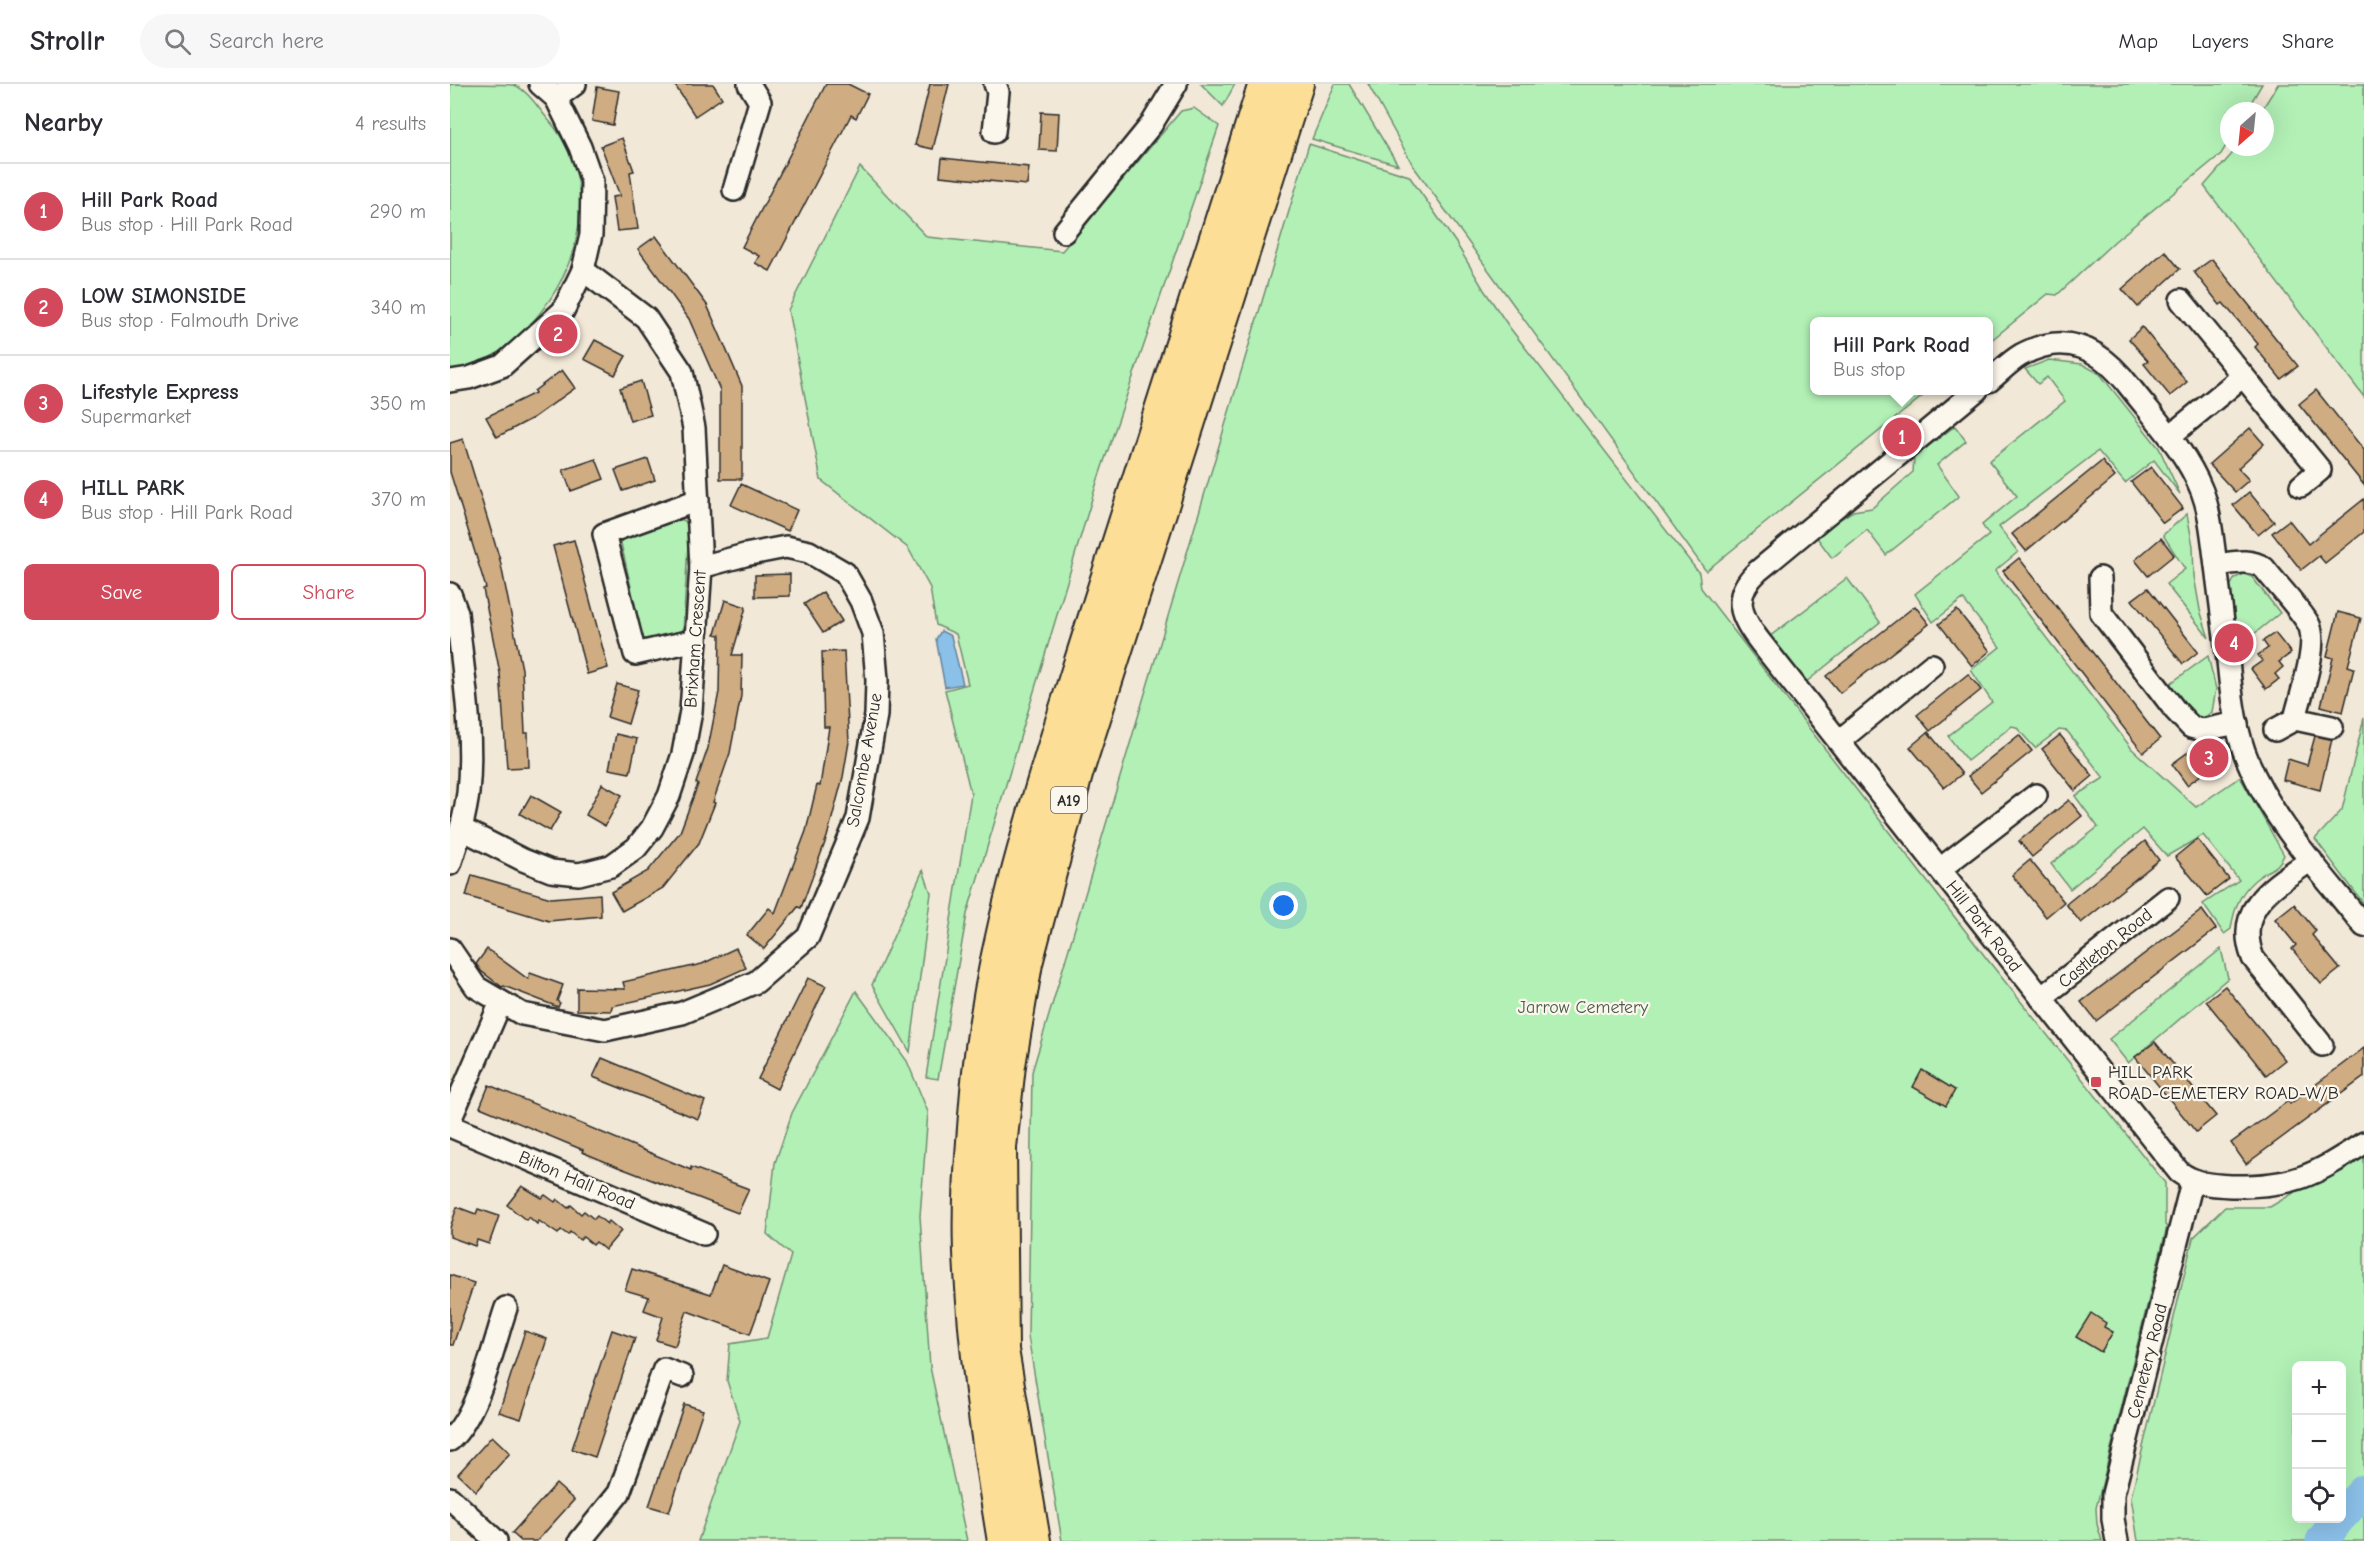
<!DOCTYPE html>
<meta charset="utf-8">
<style>
body{margin:0;font-family:"Comic Neue",sans-serif;background:#f7f7f7;color:#2b2b33}
.controls{position:absolute;right:18px;bottom:18px;display:grid;overflow:hidden;border-radius:9px;box-shadow:0 6px 24px #0002}
.controls button{width:54px;height:54px;display:grid;place-items:center;padding:0;border:0;border-bottom:2px solid #e1e1e2;background:#fff;color:#2b2b33;font:30px sans-serif}
.compass{position:absolute;left:1770px;top:18px;width:54px;height:54px;border-radius:50%;background:#fff;box-shadow:0 6px 24px #0002;rotate:207deg}
.you{position:absolute;left:834px;top:822px;width:21px;height:21px;margin:-15px;border:4px solid #fff;border-radius:50%;background:#1a73e8;box-shadow:0 0 0 9px #1a73e833}
.badge{display:grid;place-items:center;width:39px;height:39px;border-radius:50%;background:#d1495b;color:#fff;font-size:20px;font-weight:700}
.pin{position:absolute;translate:-50% -50%;border:3px solid #fff;box-shadow:0 2px 6px #0006}
.popup{position:absolute;left:1360px;top:233px;width:183px;height:78px;box-sizing:border-box;display:grid;place-content:center;border-radius:9px;background:#fff;filter:drop-shadow(0 2px 4px #0005);font-size:20px;white-space:nowrap;color:#7c7c81}
.popup b{font-size:22px;color:#2b2b33}
.popup::after{content:'';position:absolute;left:50%;top:100%;margin-left:-12px;border:12px solid transparent;border-top-color:#fff}
.list{margin:0;padding:0;list-style:none}
h2{display:flex;justify-content:space-between;align-items:center;height:78px;margin:0;padding:0 24px;font-size:26px}
h2 small{font-size:20px;font-weight:400;color:#7c7c81}
.list li{display:grid;grid-template-columns:39px 1fr auto;gap:18px;align-items:center;box-sizing:border-box;height:96px;padding:0 24px;border-top:2px solid #e1e1e2}
.list b{display:block;font-size:22px;white-space:nowrap}
.list p{margin:0;font-size:20px;white-space:nowrap;color:#7c7c81}
.list em{font-size:20px;font-style:normal;color:#7c7c81}
.actions{display:flex;gap:12px;padding:18px 24px}
.actions a{flex:1;padding:14px 0;border:2px solid #d1495b;border-radius:9px;text-align:center;font-size:21px;color:#d1495b}
.actions .main{background:#d1495b;color:#fff}
.icon{flex:none;width:33px;height:33px;fill:none;stroke:currentColor;stroke-width:2;stroke-linecap:round;stroke-linejoin:round}
.map{position:relative;flex:none;width:1914px;height:1457px;overflow:hidden}
header{display:flex;align-items:center;gap:36px;box-sizing:border-box;height:84px;padding:0 30px;background:#fff;border-bottom:2px solid #e1e1e2}
header strong{font-size:28px}
nav{display:flex;gap:33px;margin-inline-start:auto;font-size:21px}
.search{width:420px;height:54px;background:#f7f7f7;display:flex;align-items:center;gap:15px;box-sizing:border-box;padding:0 21px;border-radius:33px;color:#7c7c81;font-size:22px}
main{display:flex}
aside{flex:1;background:#fff}
.map>svg:first-child{display:block}
.green{fill:#b2f0b6;stroke:#6e8e70;stroke-width:1.5;fill-rule:evenodd}
.water{fill:#8bc0e8;stroke:#65849c;stroke-width:1.5}
.lines{fill:none;stroke-linecap:round;stroke-linejoin:round}
.river{stroke:#8bc0e8;stroke-width:33}
.building{fill:#cfac82;stroke:#2b2b2b;stroke-width:1.5}
.minor-casing{stroke:#2b2b2b;stroke-width:26}
.highway-casing{stroke:#2b2b2b;stroke-width:36}
.minor{stroke:#fbf7ec;stroke-width:21}
.highway{stroke:#fcde96;stroke-width:32}
.poi-dot{fill:#d1495b;stroke:#fbf7ec;stroke-width:2}
.labels{text-anchor:middle;stroke-width:4.5;stroke-linejoin:round;paint-order:stroke}
.shield{fill:#fbf7ec;stroke:#696865;stroke-width:1.5}
.shield-label{font-size:16px;font-weight:bold;fill:#2b2b2b}
.street-label{font-size:18px;fill:#2b2b2b;stroke:#fbf7ec}
.park-label{font-size:18px;fill:#4d5c4e;stroke:#fbf7ec}
.poi-label{font-size:18px;fill:#2b2b2b;stroke:#fbf7ec;text-anchor:start}
</style>
<header>
<strong>Strollr</strong>
<div class="search"><svg class="icon" aria-label="search" viewBox="0 0 24 24"><circle cx="10" cy="10" r="6"/><path d="M15 15l6 6"/></svg>Search here</div>
<nav><a>Map</a><a>Layers</a><a>Share</a></nav>
</header>
<main>
<aside>
<h2>Nearby<small>4 results</small></h2>
<ul class="list">
<li><span class="badge">1</span><div><b>Hill Park Road</b><p>Bus stop · Hill Park Road</p></div><em>290 m</em></li>
<li><span class="badge">2</span><div><b>LOW SIMONSIDE</b><p>Bus stop · Falmouth Drive</p></div><em>340 m</em></li>
<li><span class="badge">3</span><div><b>Lifestyle Express</b><p>Supermarket</p></div><em>350 m</em></li>
<li><span class="badge">4</span><div><b>HILL PARK</b><p>Bus stop · Hill Park Road</p></div><em>370 m</em></li>
</ul>
<div class="actions"><a class="main">Save</a><a>Share</a></div>
</aside>
<div class="map">
<svg width="1914" height="1457" viewBox="0 0 1914 1457">
<rect width="100%" height="100%" fill="#f2e8d7"/>
<filter id="ink" filterUnits="userSpaceOnUse"><feTurbulence type="fractalNoise" baseFrequency=".0167" numOctaves="2"/><feDisplacementMap in="SourceGraphic" scale="12" xChannelSelector="R" yChannelSelector="G"/><feConvolveMatrix kernelMatrix="1 2 1 2 8 2 1 2 1" color-interpolation-filters="sRGB"/></filter>
<g filter="url(#ink)">
<g class="green">
<path d="M0 0C12 0 55 0 64 1 77 6 87 22 96 33 169 113 115 237 27 281 19 285 8 285 0 287Z"/>
<path d="M751 0H785L773 22Z"/>
<path d="M885 0H899L948 81 862 55Z"/>
<path d="M918 0H1812L1796 27H1779V57L1771 70 1665 157 1607 211 1598 210 1539 258V238H1365V306L1479 307 1256 487 964 83Z"/>
<path d="M1828 0H1914V313L1754 102 1788 63H1815V27H1811Z"/>
<path d="M744 24 769 42 647 398 517 830 488 995 476 993 521 710 495 606 518 600 506 550 486 541 480 504 458 464 371 396 338 226 410 83 477 153 612 167 731 27Z"/>
<path d="M859 60 959 92 1006 159 1034 206 1060 244 1249 489 1251 504 1537 875 1715 1099V1141L1717 1143 1646 1424 1647 1440 1652 1457H612L578 1252 582 988Z"/>
<path d="M1599 276 1632 280 1650 290 1709 364 1730 410 1704 376 1675 399 1648 367 1549 443 1568 468 1545 487 1682 665 1746 723 1790 693 1834 771C1829 784 1820 785 1810 792 1791 805 1784 824 1781 845L1774 850 1753 820 1789 796 1753 751 1717 772 1693 745 1620 805 1601 780 1648 743 1625 712 1654 694 1617 647 1609 646 1585 664 1566 643 1562 642 1517 677 1498 652 1542 618 1521 586 1550 563 1513 515 1483 538 1465 510 1539 451 1532 441 1567 412 1539 377 1615 317 1597 293 1588 300 1575 285Z"/>
<path d="M1505 342 1516 357 1487 381 1509 412 1436 471 1417 446 1382 474 1365 451 1403 427 1422 424 1463 388 1464 373Z"/>
<path d="M1737 430 1743 462 1744 492 1750 526 1759 554 1716 500 1735 485 1713 451Z"/>
<path d="M225 433 235 437 239 444 233 548 193 556 170 455Z"/>
<path d="M1794 490 1802 493 1830 529 1789 562 1785 553 1780 502 1785 494Z"/>
<path d="M1397 494 1430 538 1355 599 1319 553Z"/>
<path d="M1758 572 1766 605 1762 628 1753 634 1741 633 1717 602Z"/>
<path d="M1914 634V820L1865 755 1892 726Z"/>
<path d="M473 786 481 809 460 968 422 901Z"/>
<path d="M1771 865 1778 894 1678 979 1659 955Z"/>
<path d="M406 907 457 977 478 1028 470 1132 480 1283 517 1457H248L290 1337 277 1297 280 1260 317 1254 341 1171 317 1150 325 1079 342 1029Z"/>
<path d="M1914 1067V1457H1688L1681 1413 1743 1154 1775 1123H1820ZM1846 1282H1892V1434H1846Z"/>
</g>
<path class="water" d="M491 547 501 552 513 600 495 603 486 555Z"/>
<g class="lines">
<g class="river">
<path d="M1892 1431 1914 1407"/>
<path d="M1872 1457 1889 1434"/>
</g>
</g>
<g class="building">
<path d="M224 0H263L272 14 245 32Z"/>
<path d="M376 0H398L418 10 406 34 401 31 320 187 305 179 309 172 292 163Z"/>
<path d="M480 0H499L483 65 465 61Z"/>
<path d="M147 3 169 7 163 41 142 37Z"/>
<path d="M591 28 609 29 607 67 589 66Z"/>
<path d="M172 54 184 87 180 88 188 145 167 147 162 113 170 112 151 62Z"/>
<path d="M492 74 579 83 577 101 490 92Z"/>
<path d="M206 152 257 221 292 302V395H270V306L239 235 188 165Z"/>
<path d="M1715 167 1730 185 1688 223 1672 205Z"/>
<path d="M1762 175 1848 282 1831 295 1805 263 1808 260 1773 219 1770 221 1744 188Z"/>
<path d="M1692 243 1737 298 1720 312 1694 280 1698 277 1679 255Z"/>
<path d="M145 256 176 272 165 291 134 275Z"/>
<path d="M112 286 125 304 83 334 47 353 36 333 85 309 84 307Z"/>
<path d="M191 297 201 331 180 337 170 304Z"/>
<path d="M1866 306 1914 366V401L1849 320Z"/>
<path d="M1800 344 1814 360 1788 384 1799 396 1785 408 1759 380Z"/>
<path d="M13 355 50 476 72 585 75 649H78L79 683 57 684 50 589 33 505 36 504 0 388V359Z"/>
<path d="M146 375 154 395 121 407 113 386Z"/>
<path d="M198 375 205 396 173 407 165 386Z"/>
<path d="M1652 377 1665 393 1576 467 1562 450Z"/>
<path d="M1701 383 1733 424 1713 439 1681 398Z"/>
<path d="M291 400 347 426 338 447 281 421Z"/>
<path d="M1799 408 1824 438 1808 451 1783 421Z"/>
<path d="M1914 415V448L1875 479 1869 472 1851 486 1822 449 1839 436 1858 460Z"/>
<path d="M1711 454 1724 471 1698 492 1685 476Z"/>
<path d="M124 456 158 584 137 590 103 462Z"/>
<path d="M1569 474 1710 655 1693 669 1553 487Z"/>
<path d="M340 490V512L305 513V491Z"/>
<path d="M1698 504 1748 568 1733 580 1682 516Z"/>
<path d="M373 508 392 537 373 549 354 520Z"/>
<path d="M275 516 296 523 282 571H292L291 612 280 669 263 718 265 719 249 759 213 804 172 827 161 808 198 787 230 748 248 700 246 699 258 664 269 608 270 551 265 550Z"/>
<path d="M1465 522 1479 540 1390 609 1376 592Z"/>
<path d="M1507 526 1540 567 1522 582 1489 540Z"/>
<path d="M1888 528 1911 534 1898 582 1904 584 1893 628 1871 622 1883 574 1877 572Z"/>
<path d="M1825 549 1841 569 1829 578 1833 583 1825 590 1829 595 1816 605 1801 585 1812 577 1808 571 1818 564 1813 557Z"/>
<path d="M394 567 399 658 393 693 377 753 351 824 348 823 314 865 297 851 319 824 325 829 356 747 367 701 370 702 379 643H374L372 568Z"/>
<path d="M1518 590 1531 606 1480 647 1467 631Z"/>
<path d="M167 600 188 606 178 640 157 633Z"/>
<path d="M1478 648 1512 690 1494 704 1460 663Z"/>
<path d="M166 650 187 655 180 689 159 685Z"/>
<path d="M1569 651 1582 667 1531 708 1518 692Z"/>
<path d="M1610 651 1643 692 1625 707 1592 665Z"/>
<path d="M1865 652 1882 655 1870 706 1833 696 1838 675 1857 681Z"/>
<path d="M1760 657 1773 675 1737 701 1722 680 1752 658Z"/>
<path d="M152 700 172 711 155 742 136 731Z"/>
<path d="M81 711 111 728 100 747 70 730Z"/>
<path d="M1619 716 1632 732 1582 773 1569 757Z"/>
<path d="M1747 755 1779 795 1757 812 1725 773Z"/>
<path d="M1695 757 1709 776 1631 839 1616 820Z"/>
<path d="M1580 776 1614 818 1596 833 1562 791Z"/>
<path d="M22 791 101 814 150 810 151 832 99 837 16 812Z"/>
<path d="M1844 820 1866 847 1862 851 1890 885 1871 900 1842 865 1846 861 1825 835Z"/>
<path d="M1752 826 1766 845 1646 937 1631 918Z"/>
<path d="M286 864 296 884 260 900 162 922 161 927 127 926V904L175 905 173 898 252 880Z"/>
<path d="M37 865 78 895 80 889 113 901 107 917 110 919 108 923 54 902 52 903 31 887 26 880Z"/>
<path d="M358 894 376 902 327 1005 308 995Z"/>
<path d="M1775 902 1835 976 1816 991 1756 917Z"/>
<path d="M1705 958 1766 1032 1746 1048 1685 973Z"/>
<path d="M1914 964V993L1796 1080 1781 1059 1838 1017 1840 1020Z"/>
<path d="M152 974 255 1017 248 1035 143 993Z"/>
<path d="M1472 986 1505 1006 1496 1022 1463 1003Z"/>
<path d="M39 1001 241 1086V1083L299 1105 288 1129 168 1083 132 1068 133 1066 30 1023Z"/>
<path d="M72 1102 92 1114 95 1111 105 1118 107 1115 118 1124 121 1121 131 1130 134 1127 144 1135 147 1132 157 1140 159 1137 171 1147 155 1166 146 1158 143 1161 133 1153 130 1156 120 1148 118 1151 111 1146 108 1150 89 1137 87 1140 79 1133 76 1136 57 1121Z"/>
<path d="M7 1123 26 1130 28 1125 49 1132 39 1160 27 1156 25 1162 0 1153V1144Z"/>
<path d="M272 1181 319 1198 300 1250 237 1227 225 1262 206 1256 213 1233 194 1226 199 1213 175 1206 182 1185 261 1210Z"/>
<path d="M0 1191 24 1199 3 1261H0Z"/>
<path d="M1641 1229 1656 1239 1654 1243 1663 1248 1651 1268 1626 1253Z"/>
<path d="M162 1246 185 1254 145 1373 122 1365Z"/>
<path d="M75 1247 97 1255 71 1335 49 1328Z"/>
<path d="M234 1320 253 1326 219 1428 199 1422Z"/>
<path d="M42 1352 60 1369 26 1407 8 1390Z"/>
<path d="M106 1400 124 1416 87 1457H71L62 1449Z"/>
</g>
<g class="lines">
<g class="minor-casing">
<g id="minor">
<path d="M106 14 125 0"/>
<path d="M544 48 548 8 545 0"/>
<path d="M284 106 310 18 299 0"/>
<path d="M614 148 701 41 726 0"/>
<path d="M1731 216 1870 386 1851 402"/>
<path d="M0 297 19 294 52 282 113 227 133 186 141 151 142 97 130 63 106 14 90 0"/>
<path d="M1539 297C1549 289 1559 278 1571 271 1617 246 1651 265 1680 303 1706 336 1736 367 1752 407 1760 428 1762 451 1765 474 1769 508 1774 543 1778 577 1781 607 1784 638 1794 667 1818 733 1871 788 1914 842"/>
<path d="M1527 306 1308 487C1280 513 1291 533 1311 559L1729 1088C1745 1100 1761 1101 1781 1102 1843 1103 1863 1092 1914 1059"/>
<path d="M1720 352 1793 292"/>
<path d="M1766 481C1783 479 1799 474 1814 484 1828 502 1846 520 1858 539 1870 559 1850 612 1845 635"/>
<path d="M1650 494 1651 529 1725 626 1741 643 1753 646 1787 639"/>
<path d="M0 510 7 529C13 588 24 649 18 709 15 733 8 757 0 780"/>
<path d="M246 556 185 570 154 450 248 416"/>
<path d="M1825 646 1845 635 1882 643"/>
<path d="M1389 657 1482 581"/>
<path d="M12 745 73 776 101 787 129 790 161 782 186 764 202 744 219 712 233 670 241 627 251 483 244 344 232 288 196 234 133 186"/>
<path d="M1861 776C1825 801 1783 823 1803 874L1872 961"/>
<path d="M1490 785 1586 711"/>
<path d="M0 865 26 903 72 930 155 946 232 929 306 898 358 853 408 734 426 631 427 596 423 549 411 517 395 489 359 468 336 463 295 471 251 483"/>
<path d="M1591 914 1718 814"/>
<path d="M0 1036 51 918"/>
<path d="M0 1042 254 1150"/>
<path d="M0 1356C29 1329 43 1262 56 1224"/>
<path d="M0 1414 46 1457"/>
<path d="M130 1457 169 1409 214 1285 232 1292"/>
<path d="M1667 1457 1663 1435V1410L1742 1098"/>
</g>
</g>
<g class="highway-casing">
<g id="highway">
<path d="M554 1457C539 1368 526 1278 521 1188 517 1128 522 1066 527 1007 542 846 595 692 643 539 700 359 758 180 815 0"/>
<path d="M584 1457 552 1266 550 1063 559 981 576 879 627 687 847 0"/>
</g>
</g>
<use href="#minor" class="minor"/>
<use href="#highway" class="highway"/>
</g>
</g>
<rect class="poi-dot" x="1640" y="992" width="12" height="12" rx="3"/>
<g class="labels">
<rect class="shield" x="601" y="703" width="36" height="26" rx="4.5"/>
<g class="shield-label">
<text x="619" y="722">A19</text>
</g>
<g class="street-label">
<text transform="translate(245 555) rotate(-86)" y="6">Brixham Crescent</text>
<text transform="translate(414 676) rotate(-80)" y="6">Salcombe Avenue</text>
<text transform="translate(1534 842) rotate(52)" y="6">Hill Park Road</text>
<text transform="translate(1655 864) rotate(-39)" y="6">Castleton Road</text>
<text transform="translate(127 1096) rotate(23)" y="6">Bilton Hall Road</text>
<text transform="translate(1697 1277) rotate(-76)" y="6">Cemetery Road</text>
</g>
<g class="park-label">
<text x="1133" y="929">Jarrow Cemetery</text>
</g>
<g class="poi-label">
<text x="1658" y="994">HILL PARK<tspan x="1658" dy="21">ROAD-CEMETERY ROAD-W/B</tspan></text>
</g>
</g>
</svg>
<div class="controls">
<button>+</button>
<button>−</button>
<button><svg class="icon" aria-label="locate" viewBox="0 0 24 24"><circle cx="12" cy="12" r="6"/><path d="M12 2v4M12 18v4M2 12h4M18 12h4"/></svg></button>
</div>
<svg class="compass" viewBox="-18 -18 36 36"><path d="M0-13l5 13h-10z" fill="#e53935"/><path d="M0 13l5-13h-10z" fill="#7c7c81"/></svg>
<div class="you"></div>
<div class="pin badge" style="left:1452px;top:353px">1</div>
<div class="popup"><b>Hill Park Road</b>Bus stop</div>
<div class="pin badge" style="left:108px;top:250px">2</div>
<div class="pin badge" style="left:1759px;top:674px">3</div>
<div class="pin badge" style="left:1784px;top:559px">4</div>
</div>
</main>
